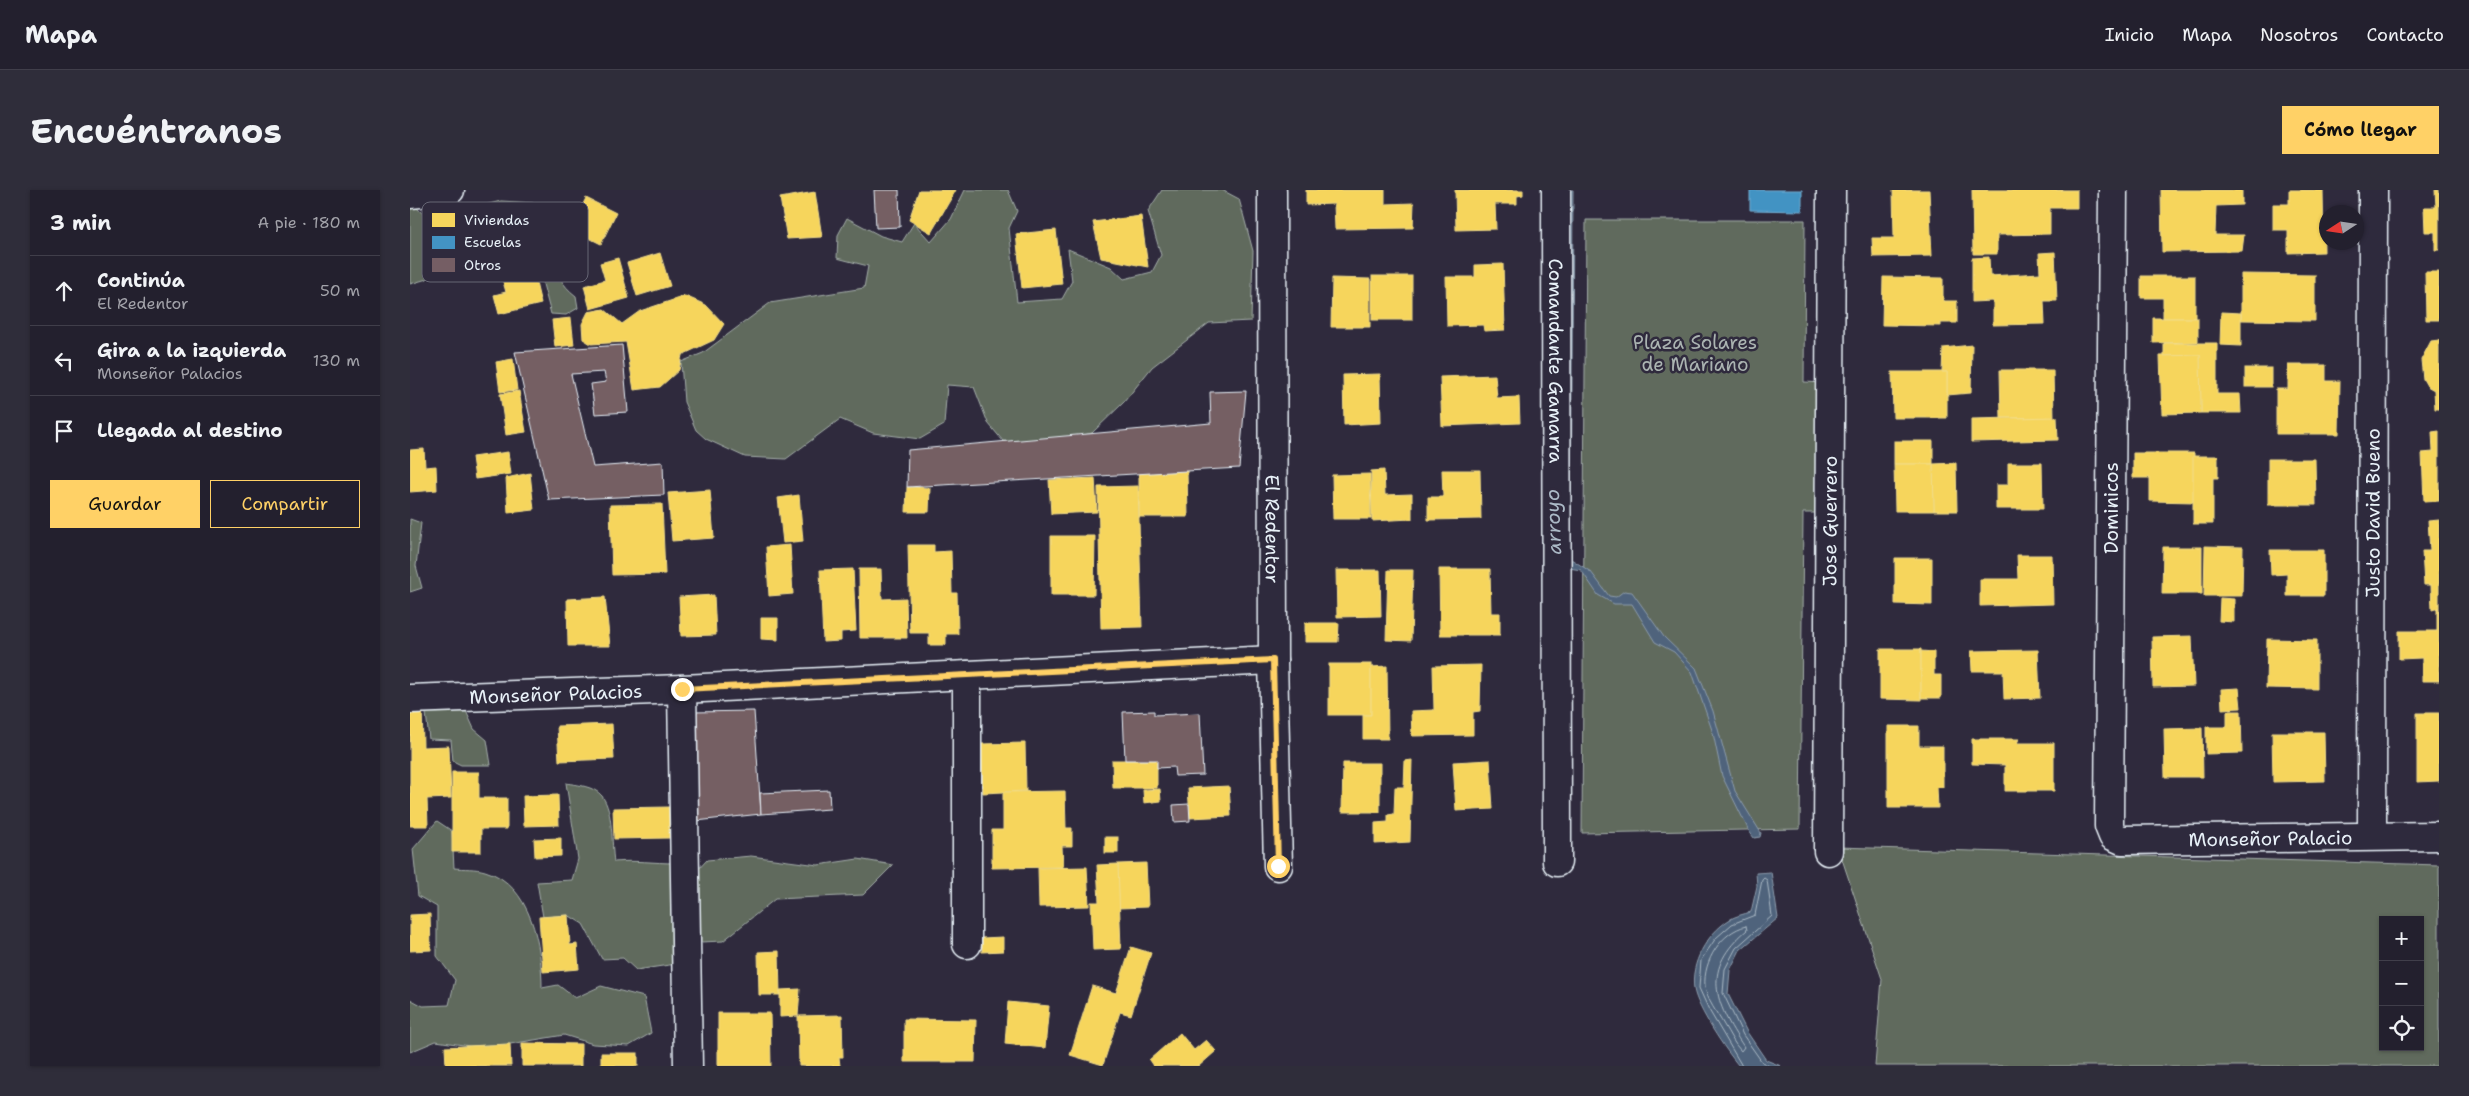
<!DOCTYPE html>
<html lang="es">
<meta charset="utf-8">
<style>
body{margin:0;font-family:"Shantell Sans",sans-serif;background:#2f2d3a;color:#f1f3f6}
.controls{position:absolute;right:15px;bottom:15px;display:grid;overflow:hidden;border-radius:0px;box-shadow:0 1px 4px #0004}
.controls button{width:45px;height:45px;display:grid;place-items:center;padding:0;border:0;border-bottom:1px solid #403e4a;background:#23202e;color:#f1f3f6;font:25px sans-serif}
.compass{position:absolute;left:1909px;top:15px;width:45px;height:45px;border-radius:50%;background:#23202e;box-shadow:0 1px 4px #0004;rotate:258deg}
.stop{position:absolute;width:15px;height:15px;margin:-11px;border:4px solid #ffd166;border-radius:50%;background:#fff}
.stop.end{background:#ffd166;border-color:#fff;box-shadow:0 1px 5px #0008}
.list{margin:0;padding:0;list-style:none}
h2{display:flex;justify-content:space-between;align-items:center;height:65px;margin:0;padding:0 20px;font-size:21px}
h2 small{font-size:16px;font-weight:400;color:#a3a3aa}
.list li{display:grid;grid-template-columns:32px 1fr auto;gap:15px;align-items:center;box-sizing:border-box;height:70px;padding:0 20px;border-top:1px solid #403e4a}
.list b{display:block;font-size:19px;white-space:nowrap}
.list p{margin:0;font-size:16px;white-space:nowrap;color:#a3a3aa}
.list em{font-size:16px;font-style:normal;color:#a3a3aa}
.actions{display:flex;gap:10px;padding:15px 20px}
.actions a{flex:1;padding:11px 0;border:1px solid #ffd166;border-radius:0px;text-align:center;font-size:18px;color:#ffd166}
.actions .main{background:#ffd166;color:#111}
.icon{flex:none;width:28px;height:28px;fill:none;stroke:currentColor;stroke-width:2;stroke-linecap:round;stroke-linejoin:round}
.map{position:relative;flex:none;width:2029px;height:876px;overflow:hidden;border-radius:0px}
header{display:flex;align-items:center;gap:30px;box-sizing:border-box;height:70px;padding:0 25px;background:#23202e;border-bottom:1px solid #403e4a}
header strong{font-size:24px}
nav{display:flex;gap:28px;margin-inline-start:auto;font-size:18px}
.intro{display:flex;align-items:center;justify-content:space-between;box-sizing:border-box;height:120px;padding:0 30px}
h1{margin:0;font-size:35px}
.button{padding:12px 22px;border-radius:0px;background:#ffd166;color:#111;font-size:18px;font-weight:700}
main{display:flex;gap:30px;padding:0 30px}
aside{flex:1;background:#23202e;border-radius:0px;box-shadow:0 1px 4px #0004}
.map>svg:first-child{display:block}
.green{fill:#616a5d;stroke:#a4aeaa;fill-rule:evenodd}
.water{fill:#4f647b;stroke:#8c9cad}
.homes{fill:#f6d55c;stroke:#f2dd8b}
.schools{fill:#4393c3;stroke:#74afd3}
.lines{fill:none;stroke-linecap:round;stroke-linejoin:round}
.shore{stroke:#abb9c6;stroke-width:1}
.building{fill:#755e64;stroke:#e8f1f8}
.minor-casing{stroke:#e8f1f8;stroke-width:31}
.minor{stroke:#2f2a3d;stroke-width:28}
.route{stroke:#ffd166;stroke-width:6}
.labels{text-anchor:middle;stroke-width:5;stroke-linejoin:round;paint-order:stroke}
.park-label{font-size:19px;fill:#abb4b2;stroke:#2f2a3d}
.street-label{font-size:19px;fill:#e8f1f8;stroke:#2f2a3d}
.water-label{font-size:20px;font-style:italic;fill:#abb9c6;stroke:#2f2a3d}
.key{fill:#2f2a3d;stroke:#666675;stroke-width:1}
.key-label{font-size:14px;fill:#e8f1f8}
</style>
<header>
<strong>Mapa</strong>
<nav><a>Inicio</a><a>Mapa</a><a>Nosotros</a><a>Contacto</a></nav>
</header>
<div class="intro"><h1>Encuéntranos</h1><a class="button">Cómo llegar</a></div>
<main>
<aside>
<h2>3 min<small>A pie · 180 m</small></h2>
<ul class="list">
<li><svg class="icon" aria-label="ahead" viewBox="0 0 24 24"><path d="M12 20V5M6 11l6-6 6 6"/></svg><div><b>Continúa</b><p>El Redentor</p></div><em>50 m</em></li>
<li><svg class="icon" aria-label="left" viewBox="0 0 24 24"><path d="M17 20v-9H6M10 6l-5 5 5 5"/></svg><div><b>Gira a la izquierda</b><p>Monseñor Palacios</p></div><em>130 m</em></li>
<li><svg class="icon" aria-label="arrive" viewBox="0 0 24 24"><path d="M6 21V4h12l-3 4 3 4H6"/></svg><div><b>Llegada al destino</b></div></li>
</ul>
<div class="actions"><a class="main">Guardar</a><a>Compartir</a></div>
</aside>
<div class="map">
<svg width="2029" height="876" viewBox="0 0 2029 876">
<rect width="100%" height="100%" fill="#2f2a3d"/>
<filter id="ink" filterUnits="userSpaceOnUse"><feTurbulence type="fractalNoise" baseFrequency=".02" numOctaves="2"/><feDisplacementMap in="SourceGraphic" scale="10" xChannelSelector="R" yChannelSelector="G"/><feConvolveMatrix kernelMatrix="1 2 1 2 8 2 1 2 1" color-interpolation-filters="sRGB"/></filter>
<g filter="url(#ink)">
<g class="green">
<path d="M555 0H598L607 21 599 38 607 112 652 109 662 91 658 59 701 77 714 89 742 82 751 65 738 21 752 0H812L829 9 843 61 841 131 799 133 742 177 714 212 682 243 632 255 593 251 578 233 564 197 537 195 534 235 510 249 463 243 430 229 376 269 335 267 296 249 286 240 274 212 271 172 293 163 360 113 454 98 458 76 427 68 428 45 437 28 471 46 492 52 504 33 521 52 541 29Z"/>
<path d="M91 11 141 14 156 28C146 59 136 83 166 106L168 118 156 125 141 124 121 49 78 61 67 57 64 33 75 15Z"/>
<path d="M0 15 5 16C26 38 35 42 32 74L17 89 0 94Z"/>
<path d="M1176 30H1395L1394 192 1415 193 1412 323H1393L1390 639 1172 643Z"/>
<path d="M0 329 11 333 6 376 12 398 0 402Z"/>
<path d="M26 514H42L56 521 64 539 77 550 81 575H51L43 571 41 550 19 549 16 523Z"/>
<path d="M156 593C167 595 184 596 192 606 204 623 201 652 204 672 225 670 244 673 265 673L266 774 226 780 213 768 192 769 173 734 158 725 133 727 127 692 162 690 168 669Z"/>
<path d="M27 631 42 641 44 678C54 679 65 678 75 681 121 694 132 757 132 798L148 795 165 808 191 796 234 807 241 843 219 856 183 854 154 845 100 854 60 856 26 851 0 862V809L13 816 39 815 45 790 27 766V717L8 706 3 659Z"/>
<path d="M1428 657 2029 675V876H1465L1472 789ZM1973 730H2010V857H1973Z"/>
<path d="M341 666 408 675 448 669 483 675 453 705 365 709 313 751 291 752 282 731 284 684 297 670Z"/>
</g>
<g class="water">
<path d="M1158 0H1163L1161 369 1181 382 1199 406 1206 407 1214 401 1222 402 1254 447 1286 478 1303 521 1325 601 1351 643 1350 647 1344 648 1339 641 1312 586 1303 543 1282 482 1264 462 1245 452 1222 414H1204L1188 405 1171 380 1159 378Z"/>
<path d="M1361 682 1368 728 1330 760 1320 780 1318 804 1337 842 1356 870 1371 876H1329C1316 861 1287 818 1284 799 1280 773 1297 744 1319 730 1325 726 1334 724 1341 722L1347 696 1346 683Z"/>
</g>
<g class="homes">
<path d="M509 0H546L521 43 499 30Z"/>
<path d="M896 0H975V14L1004 13 1003 38 925 39 924 14 896 15Z"/>
<path d="M1045 0H1113V5L1107 6V14H1085L1086 39 1046 40Z"/>
<path d="M1483 0H1519L1522 66 1463 67 1462 48H1484Z"/>
<path d="M1562 0H1667V18H1640V44L1587 45V64H1563Z"/>
<path d="M1751 0H1832V15L1806 16 1805 45H1834L1832 61 1752 62Z"/>
<path d="M1879 0H1913L1914 62 1878 63V40H1863V14H1879Z"/>
<path d="M2025 0H2029V60H2025V42H2015L2014 17H2026Z"/>
<path d="M405 2 412 47 377 49 370 8Z"/>
<path d="M176 8 206 23 191 54 161 39Z"/>
<path d="M731 26 738 77 691 68 683 32Z"/>
<path d="M646 40 652 94 612 98 606 44Z"/>
<path d="M117 55 131 114 89 124 84 105 96 102 91 85 83 87 78 65Z"/>
<path d="M1645 62 1647 111H1634L1635 134 1583 135V111L1562 112V68L1579 67 1580 86 1630 83 1629 63Z"/>
<path d="M250 63 260 96 227 106 217 73Z"/>
<path d="M208 68 219 108 180 119 174 96 195 90 190 73Z"/>
<path d="M1093 74 1095 140 1074 141 1073 135 1037 136 1036 87H1065V75Z"/>
<path d="M2015 82H2029V130H2016Z"/>
<path d="M1831 84 1905 85V131L1831 130Z"/>
<rect x="962" y="86" width="40" height="44"/>
<path d="M1731 86H1785V128H1753V108H1731Z"/>
<path d="M1473 87 1533 88V111H1547V133H1531V136L1472 135Z"/>
<path d="M922 88 960 89V137H921Z"/>
<path d="M275 106 296 115 314 134 304 150 272 165 269 180 250 197 224 200 216 152 181 154 173 149 172 134 178 122 194 119 212 134 230 121Z"/>
<path d="M1811 122 1831 123V156L1810 155Z"/>
<path d="M161 128 164 155 145 157 142 130Z"/>
<path d="M1743 128H1788V152L1743 153Z"/>
<path d="M2029 150V219H2025L2024 200 2017 196 2013 189 2011 170 2021 151Z"/>
<path d="M1754 153H1807V204H1830L1831 223H1791L1790 165 1754 166Z"/>
<path d="M1562 155 1561 203 1537 205V182H1532L1533 158Z"/>
<path d="M1790 165 1791 223 1752 224 1750 166Z"/>
<path d="M103 169 107 200 90 202 86 172Z"/>
<path d="M1878 175H1916V191H1930L1929 244H1866V199H1878Z"/>
<rect x="1835" y="178" width="26" height="19"/>
<path d="M1590 180H1643L1644 228H1591Z"/>
<path d="M1482 182H1537V228H1483Z"/>
<path d="M970 184 971 233 934 235 933 185Z"/>
<path d="M1085 185 1087 208 1109 207 1110 233 1032 236 1030 187Z"/>
<path d="M109 201 116 242 96 245 90 204Z"/>
<path d="M1647 227 1648 250 1561 252V229Z"/>
<path d="M2029 241V311L2014 312 2012 263 2023 262 2022 242Z"/>
<rect x="1484" y="251" width="39" height="23"/>
<path d="M14 259 15 277 26 276 27 300 0 302V260Z"/>
<path d="M98 262 101 284 65 289 62 267Z"/>
<path d="M1723 263H1784V312L1740 311V288H1723Z"/>
<path d="M1783 266H1808V288H1803V334H1783Z"/>
<path d="M1858 269H1905L1906 315H1858Z"/>
<path d="M1546 273 1547 321H1524L1523 274Z"/>
<path d="M1598 273H1632L1633 319H1586V295H1598Z"/>
<path d="M1484 274H1523L1524 321H1485Z"/>
<path d="M974 280 975 305 1002 304V329L962 331 961 281Z"/>
<path d="M1032 280H1070L1071 329 1018 330V307H1033Z"/>
<path d="M729 281H777L778 327H729Z"/>
<path d="M120 283 124 320 98 323 96 288Z"/>
<path d="M960 284 961 329H923L922 285Z"/>
<path d="M685 288 687 322 641 324 639 290Z"/>
<path d="M728 296 732 437 691 438 688 297Z"/>
<path d="M497 297 520 298 519 322H496Z"/>
<path d="M300 300 304 348 262 351 258 303Z"/>
<path d="M389 305 393 351 373 353 368 308Z"/>
<path d="M252 314 255 384 202 385 200 315Z"/>
<path d="M2029 330V418L2022 420 2021 395H2014L2012 361H2020L2018 331Z"/>
<path d="M641 346H685L684 405H641Z"/>
<path d="M380 355 383 404 359 406 356 357Z"/>
<path d="M498 355H524V362L541 361 542 403H547L548 444H536V455H519V443H500Z"/>
<path d="M1795 356 1833 357 1832 406H1794Z"/>
<path d="M1753 357H1792V404H1752Z"/>
<path d="M1860 360H1914V406H1877V384L1861 385Z"/>
<path d="M1607 365H1642L1643 414 1570 416V389H1608Z"/>
<path d="M1485 368H1522V415L1485 414Z"/>
<path d="M443 379 446 441 431 442V451L413 452 410 380Z"/>
<path d="M449 379H471L472 409 496 408 497 448H450Z"/>
<path d="M1029 379H1080L1081 423H1090V445H1030Z"/>
<path d="M926 380H970L971 426 927 427Z"/>
<path d="M978 380H1003L1001 451 976 450Z"/>
<path d="M304 405 306 445 271 446 269 407Z"/>
<path d="M195 407 200 456H158L157 409Z"/>
<path d="M1810 408 1824 409V432L1809 431Z"/>
<path d="M2027 418H2029V491H2012V468L1989 469V441H2027Z"/>
<path d="M351 428H368V450L351 449Z"/>
<path d="M895 433H929L928 452H895Z"/>
<path d="M1782 446 1784 496 1743 497 1742 447Z"/>
<path d="M1857 449 1907 450V499L1856 498Z"/>
<path d="M1470 459H1511V510L1470 509Z"/>
<path d="M1628 460 1630 508 1594 509 1593 481H1562L1561 461Z"/>
<path d="M1511 461 1524 462V485H1531V508H1511Z"/>
<rect x="919" y="474" width="42" height="51"/>
<path d="M1071 475 1070 521 1063 522V545L1002 546 1001 521 1024 520 1023 476Z"/>
<path d="M977 476 978 549H953V525H961V477Z"/>
<path d="M1829 498 1831 518 1812 519 1811 499Z"/>
<path d="M0 513H12L13 557 39 556 41 608 17 609 18 636H0Z"/>
<path d="M1817 521H1831L1832 563 1796 564V537H1817Z"/>
<path d="M2007 523H2029V591L2007 592Z"/>
<path d="M202 534 204 569 149 571 147 536Z"/>
<path d="M1478 536H1509V556H1533V597H1527L1528 618H1478Z"/>
<path d="M1792 538 1793 587H1755L1754 539Z"/>
<path d="M1862 542H1914L1915 591 1863 592Z"/>
<path d="M1562 549H1609L1607 553H1644V601H1595V575L1562 574Z"/>
<path d="M615 553 616 601 573 603 571 554Z"/>
<path d="M702 570H747V598H703Z"/>
<path d="M1002 570 1000 652 965 654V633L978 632V625L984 624 985 597H994L995 571Z"/>
<path d="M1080 570 1083 619 1046 621 1043 572Z"/>
<path d="M933 573H970V622H932Z"/>
<path d="M42 582H69V608H97V639H71V662H42Z"/>
<path d="M819 596 821 626 780 628 778 598Z"/>
<path d="M750 599 751 611 734 613 733 600Z"/>
<path d="M655 601 656 638H662V656H652L653 677 582 678V640H593V602Z"/>
<path d="M148 605 149 635 114 636 113 606Z"/>
<path d="M259 617 260 648 204 649 203 618Z"/>
<rect x="695" y="647" width="13" height="16"/>
<path d="M151 648V666L125 667 124 649Z"/>
<path d="M736 673 738 717 709 718 708 674Z"/>
<path d="M708 674 711 759 683 760 681 712H689L687 675Z"/>
<path d="M677 677 679 716 629 717 628 678Z"/>
<path d="M20 724 21 760 0 761V725Z"/>
<path d="M158 725 160 755 167 754 169 779 133 782 129 727Z"/>
<path d="M593 747V761L572 762V748Z"/>
<path d="M721 757 741 763 721 825 710 822 693 875 660 865 682 796 706 803Z"/>
<path d="M369 761 370 805H349L348 762Z"/>
<path d="M390 799 388 826 370 827V800Z"/>
<path d="M598 812 639 816 635 858 595 854Z"/>
<path d="M308 823H360L361 876H308Z"/>
<path d="M432 825 433 867H429L430 876H389L388 826Z"/>
<path d="M494 829 566 830 565 872H494Z"/>
<path d="M770 843 784 860 796 850 806 861 789 876H743L739 870Z"/>
<path d="M112 853 171 854V876H112Z"/>
<path d="M100 854 101 876H36L35 857Z"/>
<rect x="191" y="863" width="37" height="13"/>
</g>
<path class="schools" d="M1340 0H1392V21L1340 20Z"/>
<g class="lines">
<g class="shore">
<path d="M1336 736 1337 740C1291 779 1304 812 1334 857L1331 861C1324 854 1319 843 1314 835 1308 824 1296 809 1295 796 1293 771 1311 742 1336 736Z"/>
<path d="M1332 876 1299 820 1289 798 1291 770 1306 748 1322 734 1345 725 1352 690 1354 688 1357 690 1362 726 1326 758 1315 779 1313 803 1333 845 1352 872 1359 876"/>
</g>
</g>
<g class="building">
<path d="M464 0H489L490 37 466 38Z"/>
<path d="M212 155 218 222 185 224 181 194 196 192 194 182 161 184 183 277 253 272 254 305 139 310 105 162Z"/>
<path d="M836 201 829 278 497 297 498 260 801 233 800 202Z"/>
<path d="M344 521 351 624 286 631 283 522Z"/>
<path d="M744 521V525L790 523 793 585 765 586 764 577 747 578V570H715L713 522Z"/>
<path d="M419 600 420 619 351 624 350 603Z"/>
<path d="M779 614 780 631 764 632 763 615Z"/>
</g>
<g class="lines">
<g class="minor-casing">
<g id="minor">
<path id="s1" d="M862 0 863 470 868 676"/>
<path id="s2" d="M1146 0 1147 672"/>
<path id="s3" d="M1703 0 1699 636 1703 646 1712 650 2029 646"/>
<path d="M0 4 40 0"/>
<path d="M557 485V754"/>
<path d="M272 499 278 876"/>
<path id="s4" d="M0 509 272 499 863 470"/>
<path id="s5" d="M1962 645 1963 0"/>
<path id="s6" d="M1418 661 1421 0"/>
</g>
</g>
<use href="#minor" class="minor"/>
</g>
</g>
<g class="lines" filter="url(#ink)">
<path class="route" d="M272 499 863 470 868 676"/>
</g>
<g class="labels">
<g class="park-label">
<text x="1285" y="159">Plaza Solares<tspan x="1285" dy="22">de Mariano</tspan></text>
</g>
<g class="street-label">
<text dy="7" stroke="none"><textPath href="#s2" startOffset="171">Comandante Gamarra</textPath></text>
<text transform="translate(1701 318) rotate(-90)" y="7">Dominicos</text>
<text dy="7" stroke="none"><textPath href="#s5" startOffset="322">Justo David Bueno</textPath></text>
<text dy="7" stroke="none"><textPath href="#s6" startOffset="330">Jose Guerrero</textPath></text>
<text dy="7" stroke="none"><textPath href="#s1" startOffset="339">El Redentor</textPath></text>
<text dy="7" stroke="none"><textPath href="#s4" startOffset="146">Monseñor Palacios</textPath></text>
<text dy="7" stroke="none"><textPath href="#s3" startOffset="805">Monseñor Palacio</textPath></text>
</g>
<g class="water-label">
<text transform="translate(1143 332) rotate(-92)" y="7">arroyo</text>
</g>
</g>
<rect x="12" y="12" width="166" height="80" rx="8" class="key"/>
<rect x="22" y="23" width="23" height="14" fill="#f6d55c"/>
<rect x="22" y="46" width="23" height="13" fill="#4393c3"/>
<rect x="22" y="68" width="23" height="14" fill="#755e64"/>
<g class="key-label">
<text x="54" y="35">Viviendas</text>
<text x="54" y="57">Escuelas</text>
<text x="54" y="80">Otros</text>
</g>
</svg>
<div class="controls">
<button>+</button>
<button>−</button>
<button><svg class="icon" aria-label="locate" viewBox="0 0 24 24"><circle cx="12" cy="12" r="6"/><path d="M12 2v4M12 18v4M2 12h4M18 12h4"/></svg></button>
</div>
<svg class="compass" viewBox="-18 -18 36 36"><path d="M0-13l5 13h-10z" fill="#e53935"/><path d="M0 13l5-13h-10z" fill="#a3a3aa"/></svg>
<div class="stop" style="left:868px;top:676px"></div>
<div class="stop end" style="left:272px;top:499px"></div>
</div>
</main>
